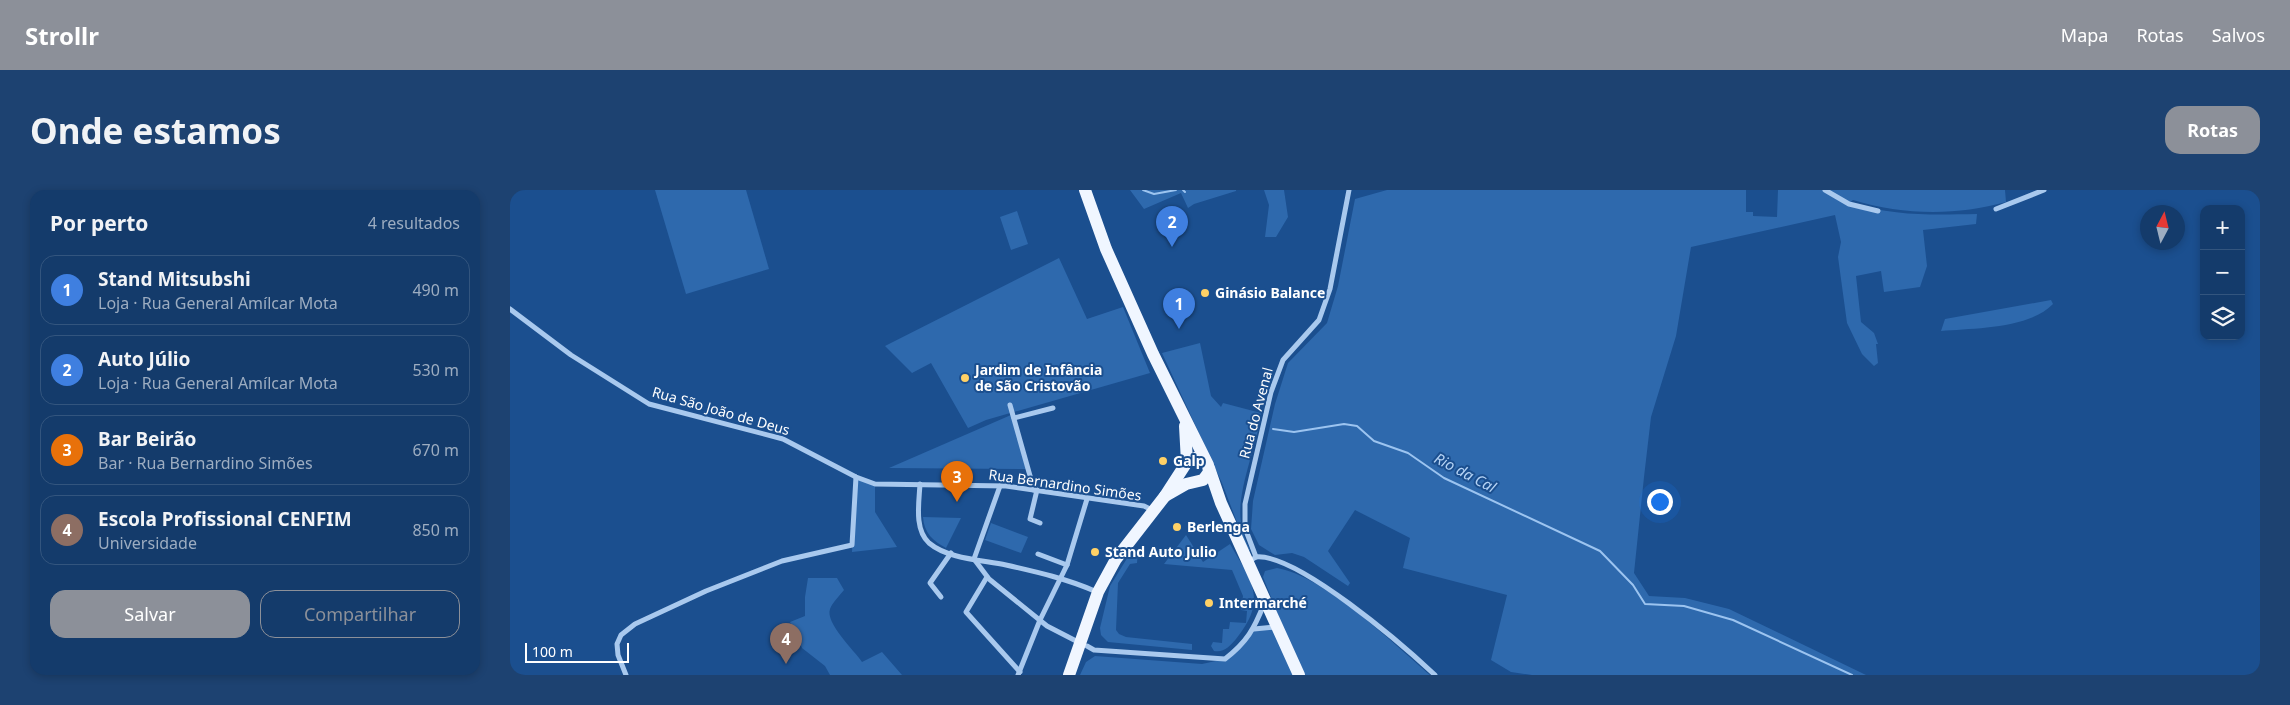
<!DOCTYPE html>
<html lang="pt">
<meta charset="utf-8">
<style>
body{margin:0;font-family:"Noto Sans",sans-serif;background:#1d4271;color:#f1f3f6}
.controls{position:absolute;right:15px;top:15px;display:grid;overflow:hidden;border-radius:10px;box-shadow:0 2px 8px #0003}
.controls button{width:45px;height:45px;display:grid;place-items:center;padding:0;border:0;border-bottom:1px solid #33557e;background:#143b6b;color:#f1f3f6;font:25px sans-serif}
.compass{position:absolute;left:1630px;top:15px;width:45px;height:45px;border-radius:50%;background:#143b6b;box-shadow:0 2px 8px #0003;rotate:7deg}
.scale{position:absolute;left:15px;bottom:12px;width:104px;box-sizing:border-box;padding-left:5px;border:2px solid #fff;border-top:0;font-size:14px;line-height:18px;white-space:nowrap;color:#fff;-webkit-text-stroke:4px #1b4f8f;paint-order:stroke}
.you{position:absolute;left:1149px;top:311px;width:18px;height:18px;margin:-12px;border:4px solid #fff;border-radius:50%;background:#1a73e8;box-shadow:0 0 0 8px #1a73e833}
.badge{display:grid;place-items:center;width:32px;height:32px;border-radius:50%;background:#8c9099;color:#fff;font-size:16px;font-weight:700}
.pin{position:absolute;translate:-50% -41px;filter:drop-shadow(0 1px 2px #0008)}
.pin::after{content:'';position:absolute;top:26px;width:18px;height:15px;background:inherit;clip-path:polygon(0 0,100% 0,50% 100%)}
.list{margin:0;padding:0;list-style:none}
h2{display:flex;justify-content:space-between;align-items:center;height:65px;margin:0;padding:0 20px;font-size:21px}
h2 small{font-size:16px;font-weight:400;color:#9dadc1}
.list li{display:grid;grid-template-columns:32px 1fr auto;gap:15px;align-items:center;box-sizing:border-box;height:70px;margin:0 10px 10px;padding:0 10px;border:1px solid #33557e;border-radius:15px}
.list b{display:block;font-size:19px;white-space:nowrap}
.list p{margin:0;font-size:16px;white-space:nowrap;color:#9dadc1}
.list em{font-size:16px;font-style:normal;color:#9dadc1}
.actions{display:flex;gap:10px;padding:15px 20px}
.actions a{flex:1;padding:11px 0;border:1px solid #8c9099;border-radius:15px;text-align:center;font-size:18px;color:#8c9099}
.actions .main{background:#8c9099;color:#fff}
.icon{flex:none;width:28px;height:28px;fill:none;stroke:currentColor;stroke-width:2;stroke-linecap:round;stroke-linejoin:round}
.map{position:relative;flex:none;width:1750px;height:485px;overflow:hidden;border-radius:15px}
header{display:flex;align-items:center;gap:30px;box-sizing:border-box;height:70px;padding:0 25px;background:#8c9099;color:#fff}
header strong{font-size:24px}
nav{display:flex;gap:28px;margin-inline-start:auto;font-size:18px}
.intro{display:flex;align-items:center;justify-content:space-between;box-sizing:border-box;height:120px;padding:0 30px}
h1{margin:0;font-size:35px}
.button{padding:12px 22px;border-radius:15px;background:#8c9099;color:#fff;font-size:18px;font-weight:700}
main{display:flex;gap:30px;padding:0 30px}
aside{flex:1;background:#143b6b;border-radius:15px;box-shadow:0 2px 8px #0003}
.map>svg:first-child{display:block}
.green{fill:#2e69ad}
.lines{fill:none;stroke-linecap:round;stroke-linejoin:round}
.stream{stroke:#9cc4f0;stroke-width:2}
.street{stroke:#a9c9ee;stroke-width:5}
.primary{stroke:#f0f6ff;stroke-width:12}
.poi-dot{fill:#ffd166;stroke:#1b4f8f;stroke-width:2}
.labels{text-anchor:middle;stroke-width:4;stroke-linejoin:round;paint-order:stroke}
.poi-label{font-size:14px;font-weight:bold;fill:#fff;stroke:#1b4f8f;text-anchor:start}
.street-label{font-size:14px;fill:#fff;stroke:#1b4f8f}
.water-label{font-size:15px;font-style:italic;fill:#b5d3f5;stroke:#1b4f8f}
</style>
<header>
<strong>Strollr</strong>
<nav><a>Mapa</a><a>Rotas</a><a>Salvos</a></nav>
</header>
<div class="intro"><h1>Onde estamos</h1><a class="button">Rotas</a></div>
<main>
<aside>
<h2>Por perto<small>4 resultados</small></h2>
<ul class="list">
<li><span class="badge" style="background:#3f7fe0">1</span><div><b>Stand Mitsubshi</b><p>Loja · Rua General Amílcar Mota</p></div><em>490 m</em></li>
<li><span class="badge" style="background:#3f7fe0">2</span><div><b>Auto Júlio</b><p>Loja · Rua General Amílcar Mota</p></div><em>530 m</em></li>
<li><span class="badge" style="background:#e8710a">3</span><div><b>Bar Beirão</b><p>Bar · Rua Bernardino Simões</p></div><em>670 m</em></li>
<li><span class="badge" style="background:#8d6e63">4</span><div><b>Escola Profissional CENFIM</b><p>Universidade</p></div><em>850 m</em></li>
</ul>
<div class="actions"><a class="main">Salvar</a><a>Compartilhar</a></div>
</aside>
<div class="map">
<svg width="1750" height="485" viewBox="0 0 1750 485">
<rect width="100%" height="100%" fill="#1b4f8f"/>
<g class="green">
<path d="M145 0H236L259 79 176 104Z"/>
<path d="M620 0H726V1L684 14 678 18 671 3 634 19Z"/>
<path d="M754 0H774L778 27 766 47H755L759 15Z"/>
<path d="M877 0H1236V22H1243V26L1267 27 1268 0H1495L1496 12C1446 26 1392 25 1343 10L1339 13C1386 26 1419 25 1467 24L1466 34 1413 40 1417 76 1410 97 1374 102 1371 81 1346 86 1351 132 1364 143 1368 154H1366L1368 173 1364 176 1352 164 1337 133 1328 67 1331 52 1325 25 1181 57 1166 146 1141 227 1134 287 1124 383 1139 406 1175 408 1219 419 1356 485H1022L1001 482 981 470 997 405 893 378 900 348 845 320 818 361 840 393 838 396 794 367 782 363 765 365 749 355 741 339 743 311 765 214 778 173 817 133 828 96 845 9Z"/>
<path d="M507 21 518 54 501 60 490 27Z"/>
<path d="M549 68 577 129 613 117 640 183 476 230 458 238 421 173 402 183 375 156Z"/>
<path d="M1541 110 1543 114C1519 139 1464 138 1431 141L1435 129Z"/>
<path d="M690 153 701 206 711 217 713 213 751 223C747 259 724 304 732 338 733 346 737 353 740 360L738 361 712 293 652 163Z"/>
<path d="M501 225 516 279 379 278Z"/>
<path d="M346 287 365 294V322L387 357 342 362Z"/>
<path d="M413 327 451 328 436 358C423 351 414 343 413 327Z"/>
<path d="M481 333 518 347 511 363 475 350Z"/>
<path d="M676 345 693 372 720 354C742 392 758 410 726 449 720 456 714 463 704 461L701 456 703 452 712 453 713 439H719L720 432 736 433 737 421 731 420 733 406 722 380 654 374Z"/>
<path d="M624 357 628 360 627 373 620 374 608 393 606 440 609 444 616 447 682 454V460L598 452 591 445 590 438 600 396Z"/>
<path d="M767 378C814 386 883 453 920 485H792L753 387 755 381Z"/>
<path d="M298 388H327L334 400C330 405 322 413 320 419 315 433 344 460 352 472L372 462 392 485H320L315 476 292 458 280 432 295 426V407Z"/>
<path d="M744 439H766L785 485H570L576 472 585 466 692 474 715 469Z"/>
</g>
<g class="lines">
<g class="stream">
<path d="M633 0 644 4 666 0"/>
<path d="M673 0 675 2"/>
<path d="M763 239 784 242 834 234 847 236 864 251 898 263 934 288 1090 361 1123 395 1135 414 1174 416 1223 430 1342 485"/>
</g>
<g class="street">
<path d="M1315 0 1339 14 1368 21"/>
<path d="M1486 19 1534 0"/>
<path d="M0 119 61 165 139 214 273 249 346 287 365 294 496 296 634 316 642 320"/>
<path d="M500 215 524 300"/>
<path d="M504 228 543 218"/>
<path d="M410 294C409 313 404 339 419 353 438 369 472 370 496 375 527 382 558 389 587 402"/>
<path d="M527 300 520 329 530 333"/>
<path d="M528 364 557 375"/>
<path d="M746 367C787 363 894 456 925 485"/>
<path d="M464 369 479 389 537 436 570 453"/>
<path d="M464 369 490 296"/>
<path d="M738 372 746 367 735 338V314L761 202 773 170 809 130 820 99 839 0"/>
<path d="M477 387 456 422 510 482"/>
<path d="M431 407 420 393 441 363"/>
<path d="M744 439 766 437"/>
<path d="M577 456 584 460 715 469C737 452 744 439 754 414"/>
<path d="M116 485 108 465 107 454 111 445 125 434 196 401 272 371 342 355 346 287"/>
<path d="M508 485 530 430 557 375 577 309"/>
</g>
<g class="primary">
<path d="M575 0 596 59 643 164 698 275 699 282 693 290 676 294 655 306"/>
<path d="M675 236 677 272"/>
<path d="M699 278 711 313 789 485"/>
<path d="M559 485 588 402 606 369 655 306 677 272 688 267 695 270"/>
</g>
</g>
<g class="poi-dot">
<circle cx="695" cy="103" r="5"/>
<circle cx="455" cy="188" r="5"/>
<circle cx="653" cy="271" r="5"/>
<circle cx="667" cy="337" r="5"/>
<circle cx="585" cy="362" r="5"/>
<circle cx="699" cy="413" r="5"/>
</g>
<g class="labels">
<g class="poi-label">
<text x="705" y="108">Ginásio Balance</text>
<text x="465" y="185">Jardim de Infância<tspan x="465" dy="16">de São Cristovão</tspan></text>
<text x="663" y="276">Galp</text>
<text x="677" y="342">Berlenga</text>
<text x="595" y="367">Stand Auto Julio</text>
<text x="709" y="418">Intermarché</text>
</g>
<g class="street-label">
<text transform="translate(211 221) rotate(16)" y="5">Rua São João de Deus</text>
<text transform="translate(746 223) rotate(-75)" y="5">Rua do Avenal</text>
<text transform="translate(555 295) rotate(8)" y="5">Rua Bernardino Simões</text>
</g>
<g class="water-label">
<text transform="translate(955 283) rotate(28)" y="5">Rio da Cal</text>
</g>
</g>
</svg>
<div class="controls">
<button>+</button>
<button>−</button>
<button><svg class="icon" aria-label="layers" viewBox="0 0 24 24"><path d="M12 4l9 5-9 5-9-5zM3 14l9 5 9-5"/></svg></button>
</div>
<svg class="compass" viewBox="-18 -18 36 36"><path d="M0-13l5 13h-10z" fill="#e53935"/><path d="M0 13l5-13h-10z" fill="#9dadc1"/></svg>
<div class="scale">100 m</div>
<div class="you"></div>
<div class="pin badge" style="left:669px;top:139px;background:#3f7fe0">1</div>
<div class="pin badge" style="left:662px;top:57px;background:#3f7fe0">2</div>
<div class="pin badge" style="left:447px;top:312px;background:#e8710a">3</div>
<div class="pin badge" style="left:276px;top:474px;background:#8d6e63">4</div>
</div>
</main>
